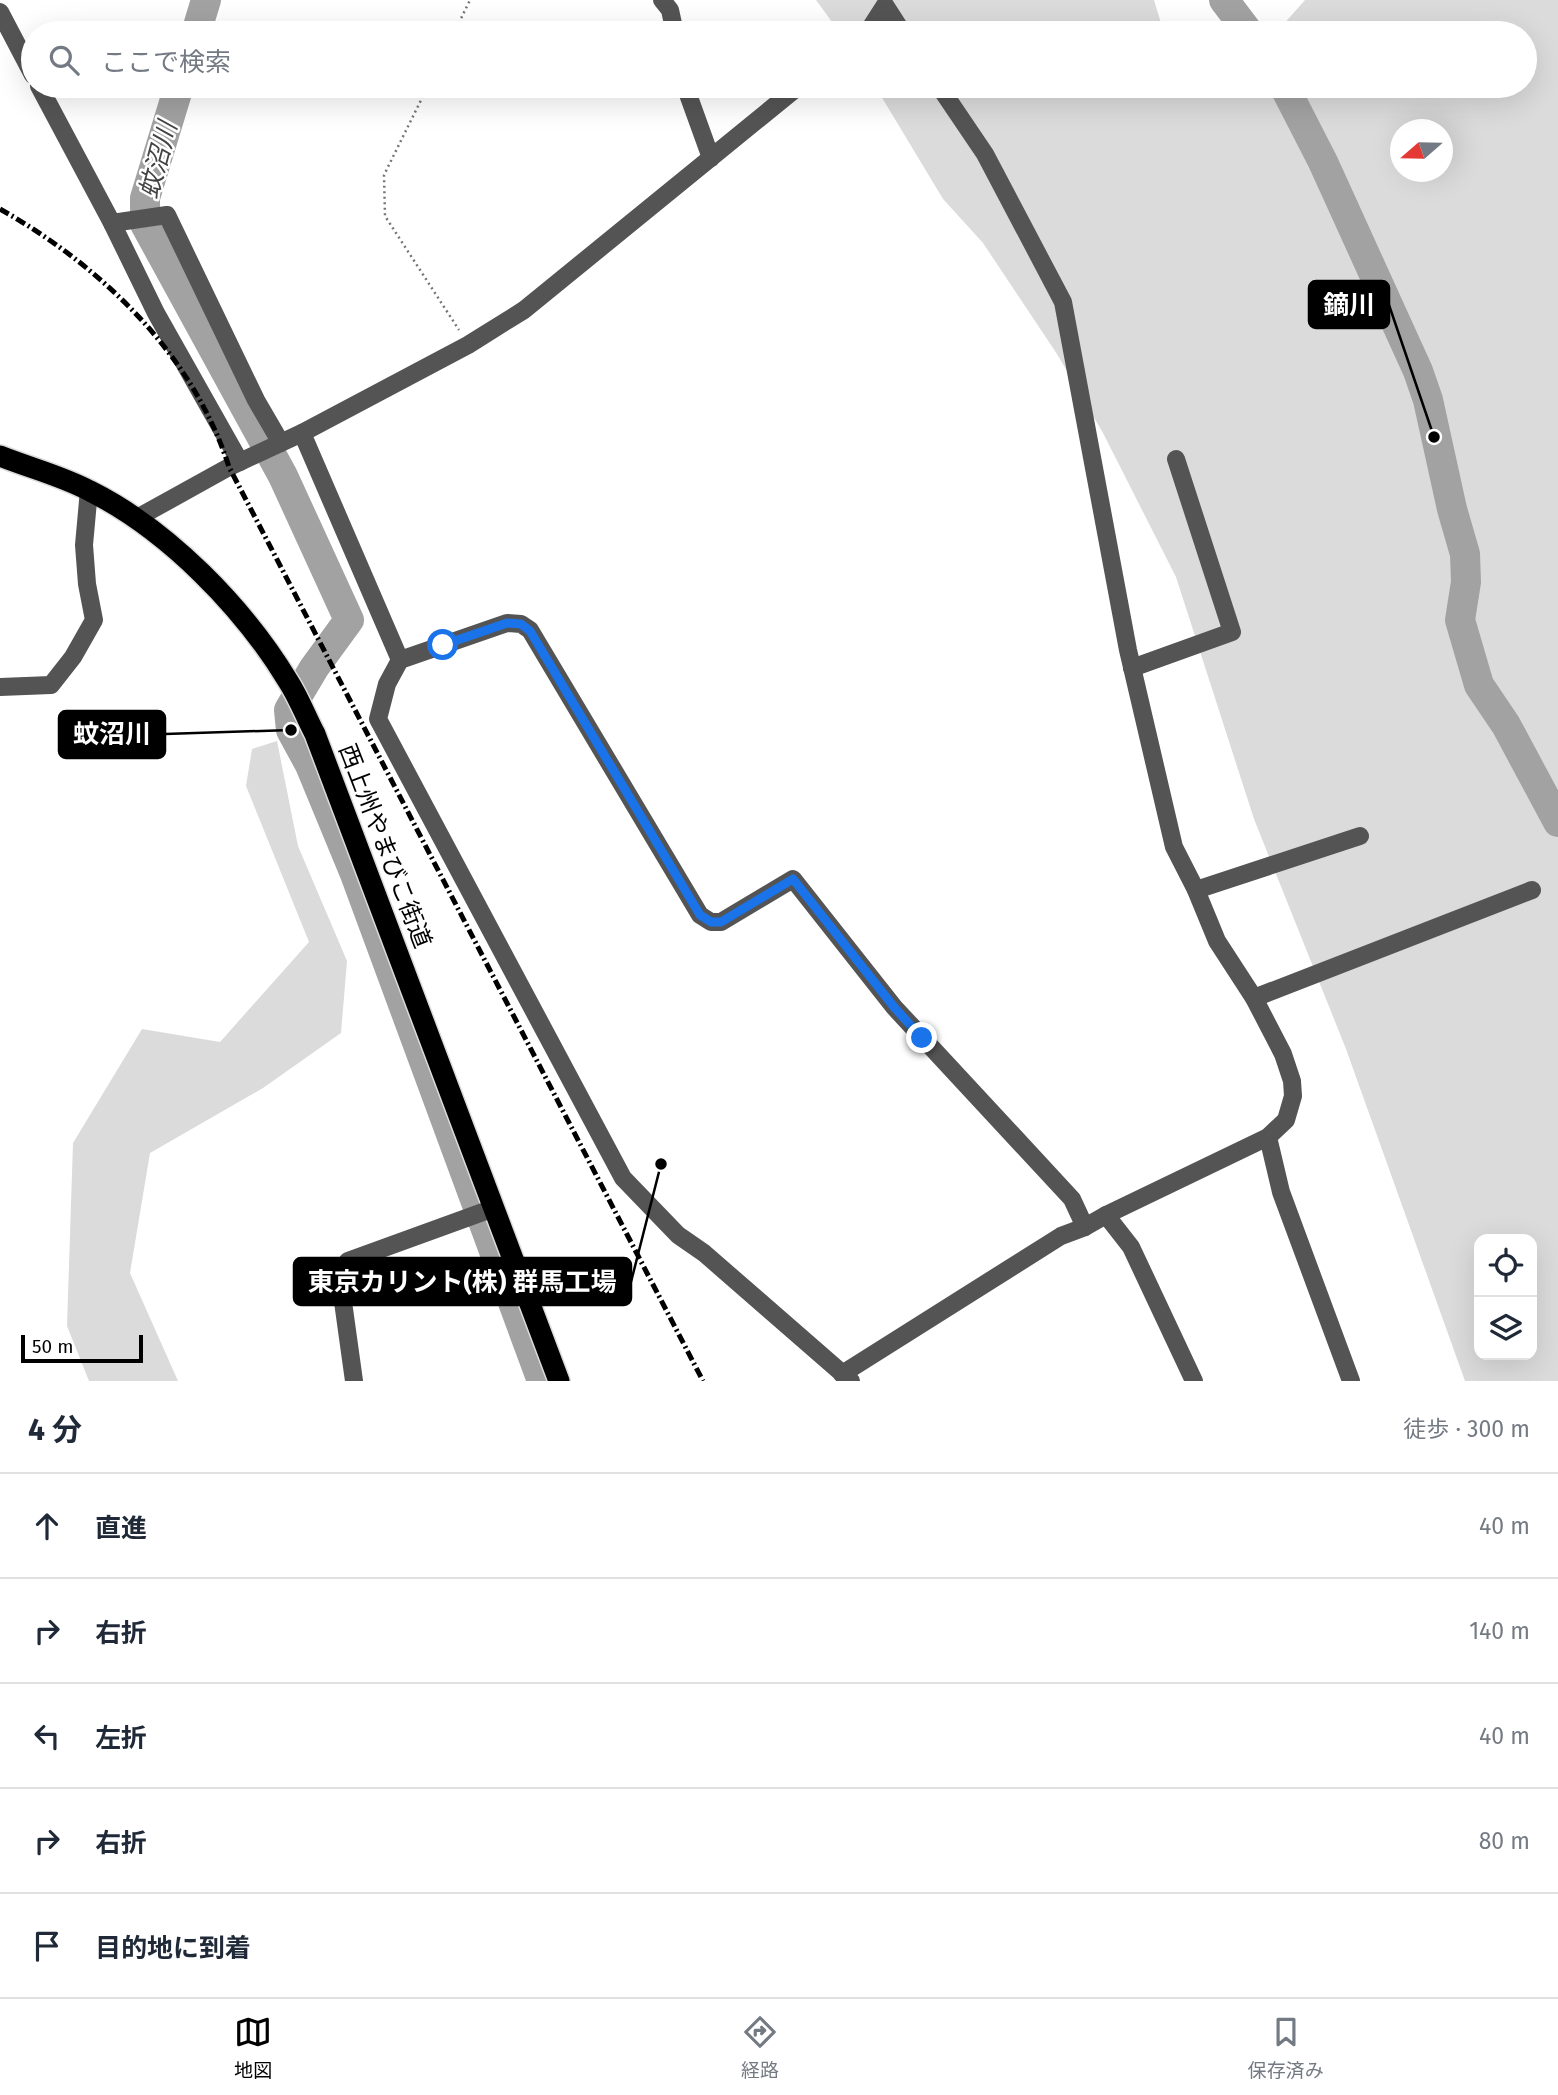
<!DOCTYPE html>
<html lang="ja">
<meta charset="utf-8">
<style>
body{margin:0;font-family:"Fira Sans","Noto Sans JP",sans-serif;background:#f2f2f3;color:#1f2937}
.controls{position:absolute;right:21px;bottom:21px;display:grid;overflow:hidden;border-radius:14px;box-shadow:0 7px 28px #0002}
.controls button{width:63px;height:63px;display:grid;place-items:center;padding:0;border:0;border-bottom:2px solid #e0e1e3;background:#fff;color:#1f2937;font:35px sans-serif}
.compass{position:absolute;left:1390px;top:119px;width:63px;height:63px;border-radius:50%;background:#fff;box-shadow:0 7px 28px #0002;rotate:250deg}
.scale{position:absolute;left:21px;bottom:18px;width:122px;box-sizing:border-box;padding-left:7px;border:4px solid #000;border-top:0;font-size:19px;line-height:24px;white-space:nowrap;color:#000;-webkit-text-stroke:5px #fff;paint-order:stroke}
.stop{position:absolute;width:21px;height:21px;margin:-16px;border:5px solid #1a73e8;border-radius:50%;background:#fff}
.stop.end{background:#1a73e8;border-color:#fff;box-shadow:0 2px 7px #0008}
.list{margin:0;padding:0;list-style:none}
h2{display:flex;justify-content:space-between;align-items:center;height:91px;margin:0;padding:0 28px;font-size:30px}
h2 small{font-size:23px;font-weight:400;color:#747a83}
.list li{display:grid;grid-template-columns:46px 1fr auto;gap:21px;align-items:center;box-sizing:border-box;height:105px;padding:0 28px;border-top:2px solid #e0e1e3}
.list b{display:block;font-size:26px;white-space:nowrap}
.list em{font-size:23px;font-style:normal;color:#747a83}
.icon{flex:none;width:38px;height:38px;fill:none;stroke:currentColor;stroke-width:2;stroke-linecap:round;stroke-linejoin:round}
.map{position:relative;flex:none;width:1558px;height:1381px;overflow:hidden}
.search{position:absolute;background:#fff;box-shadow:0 7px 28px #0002;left:21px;right:21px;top:21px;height:77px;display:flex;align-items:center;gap:18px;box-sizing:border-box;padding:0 24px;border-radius:38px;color:#747a83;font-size:26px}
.sheet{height:616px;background:#fff}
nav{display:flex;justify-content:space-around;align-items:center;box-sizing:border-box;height:98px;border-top:2px solid #e0e1e3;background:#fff;font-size:19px;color:#747a83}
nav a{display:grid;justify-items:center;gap:4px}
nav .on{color:#000}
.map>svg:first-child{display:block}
.green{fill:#dbdbdb;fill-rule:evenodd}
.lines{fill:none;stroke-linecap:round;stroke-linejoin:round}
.river{stroke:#a2a2a2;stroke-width:30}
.highway-casing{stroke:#dbdbdb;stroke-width:24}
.path{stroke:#767676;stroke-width:2.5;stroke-dasharray:2 3.5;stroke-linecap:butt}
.minor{stroke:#545454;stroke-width:18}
.highway{stroke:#000;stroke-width:21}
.rail{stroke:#000;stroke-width:5;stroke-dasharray:10 3.5 2 3.5;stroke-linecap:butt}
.route{stroke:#1a73e8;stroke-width:9}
.labels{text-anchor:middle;stroke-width:5;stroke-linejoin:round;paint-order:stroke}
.street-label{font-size:24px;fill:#000;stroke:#fff}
.water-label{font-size:26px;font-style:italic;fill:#434343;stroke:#fff}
.leader{fill:none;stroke:#000;stroke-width:2.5}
.callout-dot{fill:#000;stroke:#fff;stroke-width:2.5}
.callout{fill:#000;stroke:#000;stroke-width:2.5}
.callout-label{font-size:26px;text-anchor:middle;font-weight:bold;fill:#fff}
</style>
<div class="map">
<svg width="1558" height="1381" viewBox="0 0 1558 1381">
<rect width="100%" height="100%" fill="#fff"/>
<g class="green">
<path d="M816 0H1154L1164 33H840Z"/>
<path d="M1305 0H1558V1381H1465L1346 1049 1254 819 1176 577 1103 433 1057 354 983 243 943 199 875 86H1525V33H1263L1282 26ZM1400 130H1442V172H1400ZM1479 1239H1532V1355H1479Z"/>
<path d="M277 741 298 846 347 961 341 1033 263 1088 150 1153 130 1273 178 1381H89L67 1326 73 1143 142 1029 220 1042 309 942 246 786 252 749Z"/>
</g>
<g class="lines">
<g class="river">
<path d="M1224 0 1249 33"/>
<path d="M196 33 206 0"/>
<path d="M179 86 145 198V224L283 476 349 620 314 668 289 710 291 730 310 765 355 874 542 1381"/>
<path d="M1284 86 1323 162 1418 371 1428 400 1452 509 1465 554 1466 582 1460 620 1479 685 1506 725 1558 822"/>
</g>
<g class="highway-casing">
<path id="highway" d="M0 456C30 468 62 476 90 491 168 530 243 607 288 681 299 698 306 717 315 734L559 1381"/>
</g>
<g class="path">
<path d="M454 33 470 0"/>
<path d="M428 86 384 175 385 216 459 330"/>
</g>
<g class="minor">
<path d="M662 0 670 10 675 33"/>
<path d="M0 12 33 75"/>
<path d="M867 33 885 5 903 33"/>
<path d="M39 86 112 223 156 313 240 462"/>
<path d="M685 86 711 158"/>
<path d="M112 223 167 215 256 400 281 443"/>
<path d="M302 433 400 660"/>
<path d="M137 518 229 467 302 433 468 345 524 310 799 86"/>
<path d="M1132 668 1232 632 1176 459"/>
<path d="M0 687 51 685 73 657 94 620 87 584 84 545 89 490"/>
<path d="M1196 890 1360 836"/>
<path d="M1254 998 1532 890"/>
<path d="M1268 1137 1281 1192 1351 1381"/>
<path d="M1106 1215 1131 1247 1194 1381"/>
<path d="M842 1374 1061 1236 1085 1227 1106 1215 1268 1137 1286 1120 1293 1096 1292 1081 1283 1054 1254 998 1217 941 1196 890 1174 847 1128 650 1063 302 985 154 939 86"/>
<path d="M354 1381 339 1273 348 1261 494 1208"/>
<path d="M851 1381 704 1253 678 1235 623 1178 378 719 387 684 400 660 507 623 521 624 530 630 700 915 711 922H721L793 879 894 1007 1072 1199 1085 1227"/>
</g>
<use href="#highway" class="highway"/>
<path class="rail" d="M0 209C101 266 193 354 229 467L703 1381"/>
</g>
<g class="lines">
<path class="route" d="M443 645 507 623 521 624 530 631 700 915 711 922H721L793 879 894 1007 922 1038"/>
</g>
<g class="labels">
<g class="street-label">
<text transform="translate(385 846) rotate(69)" y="8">西上州やまびこ街道</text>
</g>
<g class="water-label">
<text transform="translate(158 160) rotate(-75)" y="9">蚊沼川</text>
</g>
</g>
<path class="leader" d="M1434 437L1389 305M291 730L165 734M661 1164L631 1282"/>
<g class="callout-dot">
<circle cx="1434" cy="437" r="7"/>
<circle cx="291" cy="730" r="7"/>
<circle cx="661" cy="1164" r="7"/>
</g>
<g class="callout">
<rect x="1309" y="281" width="80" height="47" rx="7"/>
<rect x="59" y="711" width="106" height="47" rx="7"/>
<rect x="294" y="1258" width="337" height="47" rx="7"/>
</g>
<g class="callout-label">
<text x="1349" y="314">鏑川</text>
<text x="112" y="743">蚊沼川</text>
<text x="462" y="1291">東京カリント(株) 群馬工場</text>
</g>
</svg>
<div class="controls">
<button><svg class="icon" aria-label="locate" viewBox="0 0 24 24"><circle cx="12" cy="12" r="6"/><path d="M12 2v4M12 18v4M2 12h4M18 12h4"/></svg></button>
<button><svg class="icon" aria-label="layers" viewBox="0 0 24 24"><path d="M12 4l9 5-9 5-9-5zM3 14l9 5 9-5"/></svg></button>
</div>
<svg class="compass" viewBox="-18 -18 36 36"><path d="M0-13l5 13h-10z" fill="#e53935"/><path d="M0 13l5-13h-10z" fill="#747a83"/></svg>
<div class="scale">50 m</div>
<div class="stop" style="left:443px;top:645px"></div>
<div class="stop end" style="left:922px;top:1038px"></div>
<div class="search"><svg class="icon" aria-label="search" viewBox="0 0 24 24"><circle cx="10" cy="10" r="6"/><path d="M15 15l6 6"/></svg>ここで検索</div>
</div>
<section class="sheet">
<h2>4 分<small>徒歩 · 300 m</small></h2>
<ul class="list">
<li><svg class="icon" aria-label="ahead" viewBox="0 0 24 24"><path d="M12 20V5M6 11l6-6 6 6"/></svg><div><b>直進</b></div><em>40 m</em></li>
<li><svg class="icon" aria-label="right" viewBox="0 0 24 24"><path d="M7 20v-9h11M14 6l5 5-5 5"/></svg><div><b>右折</b></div><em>140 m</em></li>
<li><svg class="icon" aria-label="left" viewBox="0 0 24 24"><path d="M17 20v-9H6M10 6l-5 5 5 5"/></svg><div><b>左折</b></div><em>40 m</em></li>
<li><svg class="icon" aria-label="right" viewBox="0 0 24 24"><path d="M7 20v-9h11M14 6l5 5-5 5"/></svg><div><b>右折</b></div><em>80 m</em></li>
<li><svg class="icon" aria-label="arrive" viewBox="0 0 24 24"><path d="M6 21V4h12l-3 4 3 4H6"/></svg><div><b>目的地に到着</b></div></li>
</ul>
</section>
<nav>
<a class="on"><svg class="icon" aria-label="map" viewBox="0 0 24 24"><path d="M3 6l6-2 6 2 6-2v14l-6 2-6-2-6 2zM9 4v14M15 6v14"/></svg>地図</a>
<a><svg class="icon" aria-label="directions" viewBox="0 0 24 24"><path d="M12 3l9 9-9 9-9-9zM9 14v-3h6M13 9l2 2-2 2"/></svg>経路</a>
<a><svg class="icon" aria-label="saved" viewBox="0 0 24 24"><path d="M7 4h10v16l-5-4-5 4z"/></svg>保存済み</a>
</nav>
